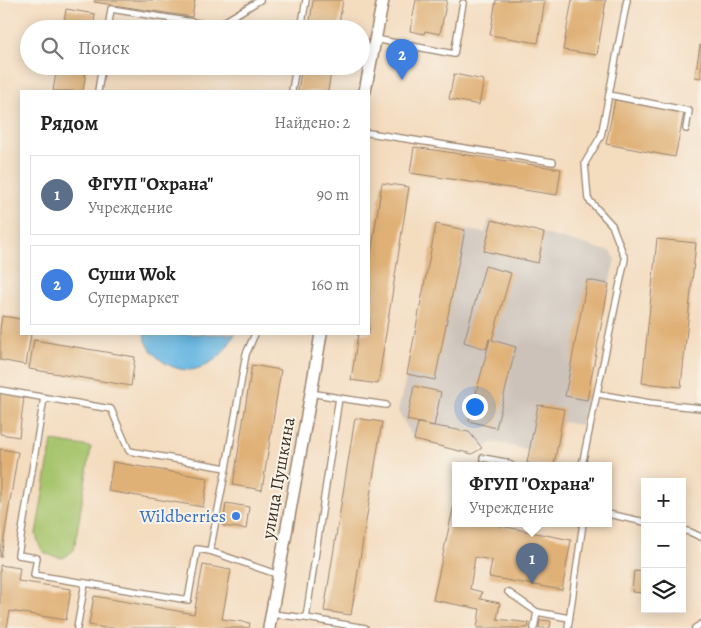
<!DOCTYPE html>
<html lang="ru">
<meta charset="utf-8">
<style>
body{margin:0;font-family:Alegreya,serif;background:#f6f6f6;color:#222}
.controls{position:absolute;right:15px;bottom:15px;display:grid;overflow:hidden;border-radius:0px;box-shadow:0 2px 12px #0003}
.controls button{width:45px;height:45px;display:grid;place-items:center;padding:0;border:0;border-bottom:1px solid #e0e0e0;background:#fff;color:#222;font:25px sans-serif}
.you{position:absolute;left:474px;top:406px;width:18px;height:18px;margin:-12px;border:4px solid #fff;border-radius:50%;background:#1a73e8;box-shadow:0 0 0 8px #1a73e833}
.badge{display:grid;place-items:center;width:32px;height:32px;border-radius:50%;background:#0b8043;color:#fff;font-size:16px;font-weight:700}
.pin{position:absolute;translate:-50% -41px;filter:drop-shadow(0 1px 2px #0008)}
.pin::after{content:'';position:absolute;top:26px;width:18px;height:15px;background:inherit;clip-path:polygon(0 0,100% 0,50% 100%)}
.popup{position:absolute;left:452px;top:462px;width:160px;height:65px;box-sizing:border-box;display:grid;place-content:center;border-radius:0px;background:#fff;filter:drop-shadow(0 1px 4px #0005);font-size:16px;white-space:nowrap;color:#767676}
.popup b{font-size:19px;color:#222}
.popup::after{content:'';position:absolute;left:50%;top:100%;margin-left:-10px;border:10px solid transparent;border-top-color:#fff}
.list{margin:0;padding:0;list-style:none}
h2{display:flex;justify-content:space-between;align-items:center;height:65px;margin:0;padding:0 20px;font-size:21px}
h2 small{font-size:16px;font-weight:400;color:#767676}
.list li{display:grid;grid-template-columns:32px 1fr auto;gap:15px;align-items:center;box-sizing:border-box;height:80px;margin:0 10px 10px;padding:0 10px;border:1px solid #e0e0e0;border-radius:0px}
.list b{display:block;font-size:19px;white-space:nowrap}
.list p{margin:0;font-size:16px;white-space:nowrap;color:#767676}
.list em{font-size:16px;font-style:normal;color:#767676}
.icon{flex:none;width:28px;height:28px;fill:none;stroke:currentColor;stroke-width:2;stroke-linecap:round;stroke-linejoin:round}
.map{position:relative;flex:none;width:701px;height:628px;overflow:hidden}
.search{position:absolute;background:#fff;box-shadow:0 2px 12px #0003;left:20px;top:20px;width:350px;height:55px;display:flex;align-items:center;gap:12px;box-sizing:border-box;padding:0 18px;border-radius:28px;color:#767676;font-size:19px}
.panel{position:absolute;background:#fff;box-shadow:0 2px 12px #0003;left:20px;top:90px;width:350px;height:245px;border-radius:0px}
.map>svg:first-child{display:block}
.industrial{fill:#ccc2b9}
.green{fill:#a7c56d;stroke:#717846}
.water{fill:#67b7e2;stroke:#517080}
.building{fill:#e0b177}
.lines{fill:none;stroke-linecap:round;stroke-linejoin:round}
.service-casing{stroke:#98836e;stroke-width:8}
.minor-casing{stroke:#98836e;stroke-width:14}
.service{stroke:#fff;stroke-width:5.5}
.minor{stroke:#fff;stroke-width:11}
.shop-dot{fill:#3f7fe0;stroke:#f7f3e8;stroke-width:2}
.labels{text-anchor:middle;stroke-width:4;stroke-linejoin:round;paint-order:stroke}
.street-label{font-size:18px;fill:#3b2a1e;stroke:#f7f3e8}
.shop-label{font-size:18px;fill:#366cbe;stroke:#f7f3e8;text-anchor:end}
</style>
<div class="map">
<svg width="701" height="628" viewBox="0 0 701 628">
<rect width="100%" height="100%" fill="#f7f3e8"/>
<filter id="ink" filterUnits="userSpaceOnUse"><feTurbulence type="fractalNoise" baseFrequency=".02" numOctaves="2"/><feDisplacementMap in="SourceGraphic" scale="10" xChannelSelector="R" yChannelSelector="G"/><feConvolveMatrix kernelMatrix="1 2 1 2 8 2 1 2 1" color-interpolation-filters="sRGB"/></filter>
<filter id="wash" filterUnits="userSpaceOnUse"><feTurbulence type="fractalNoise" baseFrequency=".0096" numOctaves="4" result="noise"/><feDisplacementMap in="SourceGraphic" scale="20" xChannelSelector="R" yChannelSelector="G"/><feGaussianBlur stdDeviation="1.12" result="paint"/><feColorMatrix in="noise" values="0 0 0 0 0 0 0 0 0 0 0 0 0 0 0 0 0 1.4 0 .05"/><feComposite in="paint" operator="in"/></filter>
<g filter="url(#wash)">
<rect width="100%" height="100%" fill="#f4dcbf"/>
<path class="industrial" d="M489 219 612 252 615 259 609 284 581 425 562 422 554 465H540L527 463 529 450 494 442 472 454 414 440 398 411 407 374 436 224 485 233Z"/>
<path class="green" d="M52 441 91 447 74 550 63 558C45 555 40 553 36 534Z"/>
<path class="water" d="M144 334H235C231 341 222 355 216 359 209 363 198 370 190 370 168 370 149 355 144 334Z"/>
<g id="blocks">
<g class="building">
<path d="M95 0H195L192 17 94 2Z"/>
<path d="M313 0H343L338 29H309Z"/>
<path d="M416 0H447L440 34 425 31 424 34 410 31Z"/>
<path d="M496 0H545L538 43 490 35Z"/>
<path d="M572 0H606L597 55 563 50Z"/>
<path d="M66 9 95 14 93 29H63Z"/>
<path d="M700 45H701V78L695 77Z"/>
<path d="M57 66H87L83 91H53Z"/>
<path d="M302 66H332L328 91H298Z"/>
<path d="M454 74 484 80 479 105 449 99Z"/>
<path d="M615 100 684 113 675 157 606 144Z"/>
<path d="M414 147 561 169 557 195 410 173Z"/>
<path d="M382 183 409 187 378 384 351 380 358 334H369V267Z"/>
<path d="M492 220 544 233 538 263 484 251Z"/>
<path d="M436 224 465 230 435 380 407 374Z"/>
<path d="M657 239 696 243 681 387 642 383Z"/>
<path d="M485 266 511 273 492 340 516 347 496 428 469 421 490 339H489L486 349 464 342Z"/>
<path d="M587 280 609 284 587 400 565 396Z"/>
<path d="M2 316 21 319V334H31L26 365 0 360V329Z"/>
<path d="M34 340 135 357 131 386 29 369Z"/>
<path d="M252 365 281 370 262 490 233 485Z"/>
<path d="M414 386 441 392 434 426 407 420Z"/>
<path d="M0 393 24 397 19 437 0 434Z"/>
<path d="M538 405 564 409 554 465H540L527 463Z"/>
<path d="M355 418 382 422 351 615 324 611Z"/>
<path d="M418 423 469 432 482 448 472 454 414 440Z"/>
<path d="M0 449 18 452 1 557H0Z"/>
<path d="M113 462 208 478 203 507 108 491Z"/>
<path d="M455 500H456V523H486L571 540 562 590 489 577 492 560 475 557 470 589 482 592 480 599 500 603 497 619 529 623 528 628H477L480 609 433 600Z"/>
<path d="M226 503 249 507 246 529 223 526Z"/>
<path d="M0 565 20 568 18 581 71 589 66 620 10 611 7 628H0Z"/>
<path d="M203 565 231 570 222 619 250 623 249 628H104L89 625 94 596 194 614Z"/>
<path d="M634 571 645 572V593L632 592Z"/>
<path d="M540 620 551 621 550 628H539Z"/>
</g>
</g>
</g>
<g filter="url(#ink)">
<use href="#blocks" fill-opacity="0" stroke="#98836e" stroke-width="1"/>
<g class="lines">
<g class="service-casing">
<g id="service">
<path d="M108 29 111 9 217 26 260 0"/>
<path d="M301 29 306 0"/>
<path d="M375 39 454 54 463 3"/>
<path d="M98 91 102 66"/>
<path d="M292 91 296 66"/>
<path d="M609 95 689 111 686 129"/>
<path d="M369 133 553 162"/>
<path d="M0 390 111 409 129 451 226 468 210 551"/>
<path d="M598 394 650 403 701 408"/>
<path d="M44 398 18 555 37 558 34 575 85 583 77 628"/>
<path d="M339 398 386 405"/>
<path d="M483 458 505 462 511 465"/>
<path d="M582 465 625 259 612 225 588 199 585 163 601 136 627 0"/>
<path d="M226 468 246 354 255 334"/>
<path d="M608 514 645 522"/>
<path d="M682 530 690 532 701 537"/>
<path d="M85 583 188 600 197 549 210 551 279 575"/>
<path d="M508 592 537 612 569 618"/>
<path d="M272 614 306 618 365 628"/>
<path d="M306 618 339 398 311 393"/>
<path d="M534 628 537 612"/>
<path d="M568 628 583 523"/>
<path d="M695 628 701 624"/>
</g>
</g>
<g class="minor-casing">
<g id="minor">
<path d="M365 91 383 0"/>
<path d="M269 628 311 393 321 334"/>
</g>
</g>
<use href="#service" class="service"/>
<use href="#minor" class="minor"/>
</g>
</g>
<circle class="shop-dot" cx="236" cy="516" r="5"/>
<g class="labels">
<g class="street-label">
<text transform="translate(278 478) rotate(-80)" y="6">улица Пушкина</text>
</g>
<g class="shop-label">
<text x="226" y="522">Wildberries</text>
</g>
</g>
</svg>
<div class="controls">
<button>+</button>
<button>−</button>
<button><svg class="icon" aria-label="layers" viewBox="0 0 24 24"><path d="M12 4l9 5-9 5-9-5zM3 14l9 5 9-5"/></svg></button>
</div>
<div class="you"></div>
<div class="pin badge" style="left:532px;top:584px;background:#5c6f8a">1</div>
<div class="popup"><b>ФГУП &quot;Охрана&quot;</b>Учреждение</div>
<div class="pin badge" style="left:402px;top:80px;background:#3f7fe0">2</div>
<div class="search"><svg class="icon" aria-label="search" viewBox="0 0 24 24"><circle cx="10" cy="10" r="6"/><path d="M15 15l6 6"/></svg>Поиск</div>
<section class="panel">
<h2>Рядом<small>Найдено: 2</small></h2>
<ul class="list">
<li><span class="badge" style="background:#5c6f8a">1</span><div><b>ФГУП &quot;Охрана&quot;</b><p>Учреждение</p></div><em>90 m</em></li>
<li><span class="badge" style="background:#3f7fe0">2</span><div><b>Суши Wok</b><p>Супермаркет</p></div><em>160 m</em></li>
</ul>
</section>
</div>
